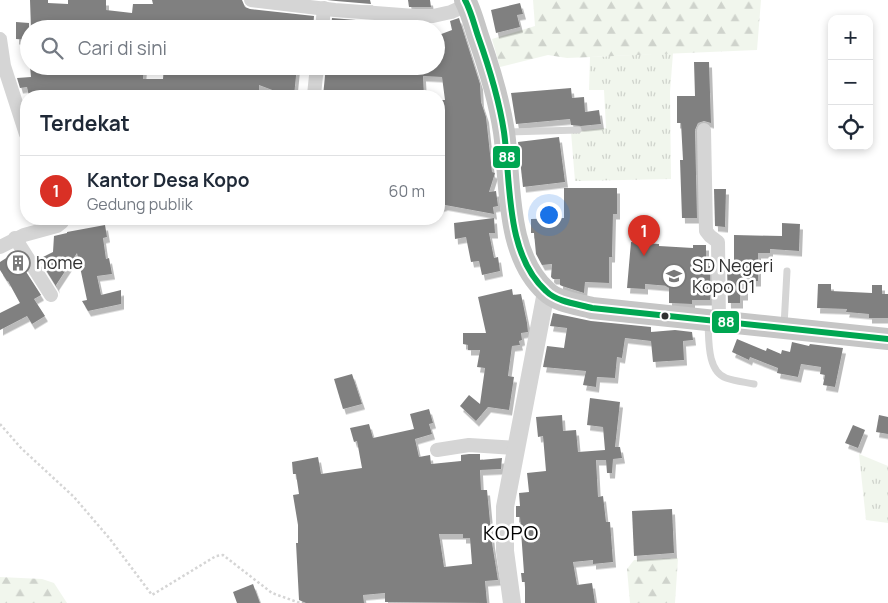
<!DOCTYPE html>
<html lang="id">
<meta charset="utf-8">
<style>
body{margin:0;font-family:Manrope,sans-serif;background:#f2f2f3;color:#1f2937}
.controls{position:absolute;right:15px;top:15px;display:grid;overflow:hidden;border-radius:10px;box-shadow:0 2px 8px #0003}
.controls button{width:45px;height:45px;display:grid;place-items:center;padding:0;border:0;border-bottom:1px solid #e0e1e3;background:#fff;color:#1f2937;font:25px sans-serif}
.you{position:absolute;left:548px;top:214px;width:18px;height:18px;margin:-12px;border:4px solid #fff;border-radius:50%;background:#1a73e8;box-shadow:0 0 0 8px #1a73e833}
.badge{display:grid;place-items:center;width:32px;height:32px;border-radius:50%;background:#d93025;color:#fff;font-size:16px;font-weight:700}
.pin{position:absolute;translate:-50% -41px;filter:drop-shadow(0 1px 2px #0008)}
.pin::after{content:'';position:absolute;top:26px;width:18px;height:15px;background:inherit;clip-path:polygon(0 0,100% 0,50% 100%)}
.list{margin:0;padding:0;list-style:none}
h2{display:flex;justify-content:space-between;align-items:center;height:65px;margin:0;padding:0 20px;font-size:21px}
h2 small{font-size:16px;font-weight:400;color:#747a83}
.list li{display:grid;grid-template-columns:32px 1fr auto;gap:15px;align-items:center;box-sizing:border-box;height:70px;padding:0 20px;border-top:1px solid #e0e1e3}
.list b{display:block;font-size:19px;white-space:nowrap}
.list p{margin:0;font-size:16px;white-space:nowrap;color:#747a83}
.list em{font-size:16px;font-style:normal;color:#747a83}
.icon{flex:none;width:28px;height:28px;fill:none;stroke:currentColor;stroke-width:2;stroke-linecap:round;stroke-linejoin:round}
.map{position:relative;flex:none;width:888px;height:603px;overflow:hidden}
.search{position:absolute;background:#fff;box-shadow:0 2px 8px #0003;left:20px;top:20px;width:425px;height:55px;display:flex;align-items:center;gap:12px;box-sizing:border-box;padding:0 18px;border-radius:28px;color:#747a83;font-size:19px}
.panel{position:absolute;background:#fff;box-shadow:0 2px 8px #0003;left:20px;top:90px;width:425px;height:135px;border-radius:20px}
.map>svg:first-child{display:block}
.grass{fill:url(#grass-tufts)}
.forest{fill:url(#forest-firs)}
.building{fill:#808080;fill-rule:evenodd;filter:url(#shadow)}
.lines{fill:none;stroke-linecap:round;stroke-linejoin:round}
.path{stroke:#d5d5d5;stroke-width:2.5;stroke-dasharray:2.5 2.5;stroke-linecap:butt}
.service{stroke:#d5d5d5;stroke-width:7}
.minor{stroke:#d5d5d5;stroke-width:14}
.tertiary{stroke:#d5d5d5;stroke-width:18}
.trunk{stroke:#c6c6c6;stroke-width:22}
.bus-1-casing{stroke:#fff;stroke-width:10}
.bus-1{stroke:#00a651;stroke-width:6}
.bus-dot{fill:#313131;stroke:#fff;stroke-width:2}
.labels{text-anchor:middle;stroke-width:5;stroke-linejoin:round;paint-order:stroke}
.poi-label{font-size:18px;fill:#313131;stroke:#fff;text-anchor:start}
.quarter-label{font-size:20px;letter-spacing:1px;fill:#000;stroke:#fff}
.line-badge{stroke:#fff;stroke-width:2}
.badge-label{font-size:14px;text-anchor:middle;font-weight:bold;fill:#fff}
</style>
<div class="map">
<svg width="888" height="603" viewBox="0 0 888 603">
<defs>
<pattern id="grass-tufts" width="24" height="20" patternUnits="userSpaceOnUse" patternTransform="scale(1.25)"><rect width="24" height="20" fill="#f1f6ed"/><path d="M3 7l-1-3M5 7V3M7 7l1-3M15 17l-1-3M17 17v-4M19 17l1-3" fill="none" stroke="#cfd3cc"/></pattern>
<pattern id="forest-firs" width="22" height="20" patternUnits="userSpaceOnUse" patternTransform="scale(1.25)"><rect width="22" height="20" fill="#f1f6ed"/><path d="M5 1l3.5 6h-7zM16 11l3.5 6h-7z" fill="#cfd3cc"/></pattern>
<filter id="shadow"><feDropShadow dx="3" dy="5.5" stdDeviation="0" flood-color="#0004"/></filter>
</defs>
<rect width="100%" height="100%" fill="#fff"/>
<g class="grass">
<path d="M673 53 670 92 671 179 575 181 571 132 606 128 604 90H589L590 57Z"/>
<path d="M859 454 888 466V523L866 520Z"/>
</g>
<g class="forest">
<path d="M533 0H761L757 50 567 58 548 55 500 67 492 39 535 26Z"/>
<path d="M678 558 675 603H630L627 569 634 560Z"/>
<path d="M0 577 42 579 54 583 67 603H0Z"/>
</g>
<g class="building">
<path d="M30 0H48V3L68 4V0H106V10L132 13 133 4H153L152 0H242L245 7 250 9 314 16 313 29H264V26H256V23L235 22 234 29H122L71 26V29H31Z"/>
<path d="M327 0H370L371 4 336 1Z"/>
<path d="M408 0H430L431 7H409Z"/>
<path d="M520 3 523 14 517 15 520 27 496 33 491 10Z"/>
<path d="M332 18 380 22 381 29H331Z"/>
<path d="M459 18 480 84 481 102 486 117 492 172 495 173 489 192 496 191 498 206 493 207 494 214 445 205 439 207V100H445L442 77 423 76 424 96H323L326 66H436V36L452 30 450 21Z"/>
<path d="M16 22 29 23V40L16 39Z"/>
<path d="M406 24 423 25V29H406Z"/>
<path d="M694 62H709L711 123 704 121 698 123 695 130 697 218H682L680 160H683L681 123H677V96H695Z"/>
<path d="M30 66H144L143 79H163L164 66H297L294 96 283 94 259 85V96H29L27 87 20 88 17 78 31 77Z"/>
<path d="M571 88 572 98 584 97 585 112 599 110 601 124 581 126 571 125 570 119 516 124 511 93Z"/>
<path d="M559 137 565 182 523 187 518 142Z"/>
<path d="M564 188H617V214H613L612 257H609V283L585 282 584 293 562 286 560 285V279H553L551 277 552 264 542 265 536 254 534 233H531V219L564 218Z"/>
<path d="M714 189H726L725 227 715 226Z"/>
<path d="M494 218 495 233H489L494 258 498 257 500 271 482 275 479 261 471 262 466 237 455 239 454 223Z"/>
<path d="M782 223 800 224 799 251 770 249V253H758V281H745V295H740V303H728L727 267H734V235L782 236Z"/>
<path d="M105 225 107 237 103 238 106 259 109 258 112 274 97 276 101 295 121 290V304L88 311 82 301 87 300 77 253 56 285 57 288 39 259 53 252 54 236 67 233V232Z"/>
<path d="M631 242 659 244V246L693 248V245H706V266H710V300H692V304L669 303V286L645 284V289L627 288Z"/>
<path d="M14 253 41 295 34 299 45 316 32 324 27 316 0 330V313L20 303 8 281H7L0 270V262Z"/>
<path d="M818 284H831V291L872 293V285H882V294H888V318H869V314L846 312 847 309 817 308Z"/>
<path d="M512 289 513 295 521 294 527 323 528 332 521 333 522 340 519 341 520 345 512 346 508 376 514 377 509 410 488 407 476 421 460 406 469 395 480 404 485 368 477 367 480 350H468V345L463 344V333H486L478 297Z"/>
<path d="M553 313 591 321 651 327V332L675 330 692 332 693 340 683 341 684 360 653 362 651 341 625 338 622 358 617 357 615 378 597 377 596 387 583 385 586 371 543 367 547 346 564 348 567 328 550 326Z"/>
<path d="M737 339 766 351 767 348 781 354 782 350 790 352 792 342 809 346 810 344 843 348 835 387 823 385 825 375 820 374 821 367 801 364 798 377 777 373 778 368 750 357 749 360 732 352Z"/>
<path d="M352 374 362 404 343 409 334 379Z"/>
<path d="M590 398 620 402 615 447H620L622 458 613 459 612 473H607L606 460H596L598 497 603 496 606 522H610L613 562 593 564V560L573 562 577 585 592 583 595 603H525V582H522L521 573H524L520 517H516V506H520L519 493 529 492 527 473 546 471 543 436 538 437 536 417 562 415 563 431 576 430 578 452 605 450 603 427 587 425Z"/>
<path d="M429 409 433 423 429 424 432 434 415 439 419 457 430 455 431 464 461 461V455L469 454H480V460L502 458 501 469 480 470 481 490H487L492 543 498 580 485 581 487 603 385 602V593L363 595 364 603H306L299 600 296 543H298V525L293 495 299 494 296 474H293L292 462 318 457 321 474 362 468 357 441 354 442 350 428 369 424 373 438 414 429 410 414ZM439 534H463V538H470L472 564 444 567Z"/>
<path d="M879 415 888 417V434L876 432Z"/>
<path d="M853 425 865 430 858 448 845 443Z"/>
<path d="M672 509 674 553 634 556 632 511Z"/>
<path d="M253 584 260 603H237L233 592Z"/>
</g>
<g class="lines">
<path class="path" d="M0 424 21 448 74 497 110 539 152 595 216 556 223 555 272 593 300 603"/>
<g class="service">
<path d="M508 132 578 130"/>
<path d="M708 323C709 340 707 371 726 378 734 381 744 382 754 384"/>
<path d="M784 326 787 271"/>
</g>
<g class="minor">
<path d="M251 0 335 10 415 16H433L451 12 467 5"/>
<path d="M322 29 324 8"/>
<path d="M0 39 4 66 26 134"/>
<path d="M314 95 317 66"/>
<path d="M704 130 706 231 710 236 718 242 719 322"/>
<path d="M15 238 51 295"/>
<path d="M0 247 24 235 57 226 62 222 63 219"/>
<path d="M437 450 469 445 516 448"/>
</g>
<path class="tertiary" d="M512 603 505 551V507L546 292"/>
<path class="trunk" d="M465 0C471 11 474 24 478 36 489 67 499 99 504 132 511 182 505 254 546 291 557 302 577 304 592 308L888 339"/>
<g class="bus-1-casing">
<path id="bus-1" d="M465 0C471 11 474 24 478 36 489 67 499 99 504 132 511 182 505 254 546 291 557 302 577 304 592 308L888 339"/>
</g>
<use href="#bus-1" class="bus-1"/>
</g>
<defs>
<g id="building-ring" transform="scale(1.25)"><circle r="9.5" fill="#fff" stroke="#797979" stroke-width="1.5"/><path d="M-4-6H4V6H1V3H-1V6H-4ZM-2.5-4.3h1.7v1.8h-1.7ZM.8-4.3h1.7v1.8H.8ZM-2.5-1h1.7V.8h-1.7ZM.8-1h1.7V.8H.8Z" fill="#797979"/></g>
<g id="school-ring" transform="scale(1.25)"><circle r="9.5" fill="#fff" stroke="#797979" stroke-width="1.5"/><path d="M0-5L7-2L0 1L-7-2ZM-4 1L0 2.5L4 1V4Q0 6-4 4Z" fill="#797979"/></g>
</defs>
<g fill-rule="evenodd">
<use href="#building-ring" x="18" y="263"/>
<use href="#school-ring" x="674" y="276"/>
</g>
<circle class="bus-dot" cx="665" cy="316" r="4.5"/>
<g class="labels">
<g class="poi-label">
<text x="36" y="269">home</text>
<text x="692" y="272">SD Negeri<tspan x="692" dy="21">Kopo 01</tspan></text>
</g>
<g class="quarter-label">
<text x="511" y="540">KOPO</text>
</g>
</g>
<g class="line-badge">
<rect x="492" y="145" width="29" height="24" rx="5" fill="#00a651"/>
<rect x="711" y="310" width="29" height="24" rx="5" fill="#00a651"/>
</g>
<g class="badge-label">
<text x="507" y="162">88</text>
<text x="726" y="327">88</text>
</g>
</svg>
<div class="controls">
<button>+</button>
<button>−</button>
<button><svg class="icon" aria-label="locate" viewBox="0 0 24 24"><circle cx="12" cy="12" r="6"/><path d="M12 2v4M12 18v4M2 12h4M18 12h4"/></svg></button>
</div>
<div class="you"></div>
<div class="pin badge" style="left:644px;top:256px">1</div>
<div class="search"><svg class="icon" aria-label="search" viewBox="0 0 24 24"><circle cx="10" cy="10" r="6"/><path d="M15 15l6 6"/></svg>Cari di sini</div>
<section class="panel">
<h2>Terdekat<small></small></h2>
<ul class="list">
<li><span class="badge">1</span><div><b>Kantor Desa Kopo</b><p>Gedung publik</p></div><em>60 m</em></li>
</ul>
</section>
</div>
